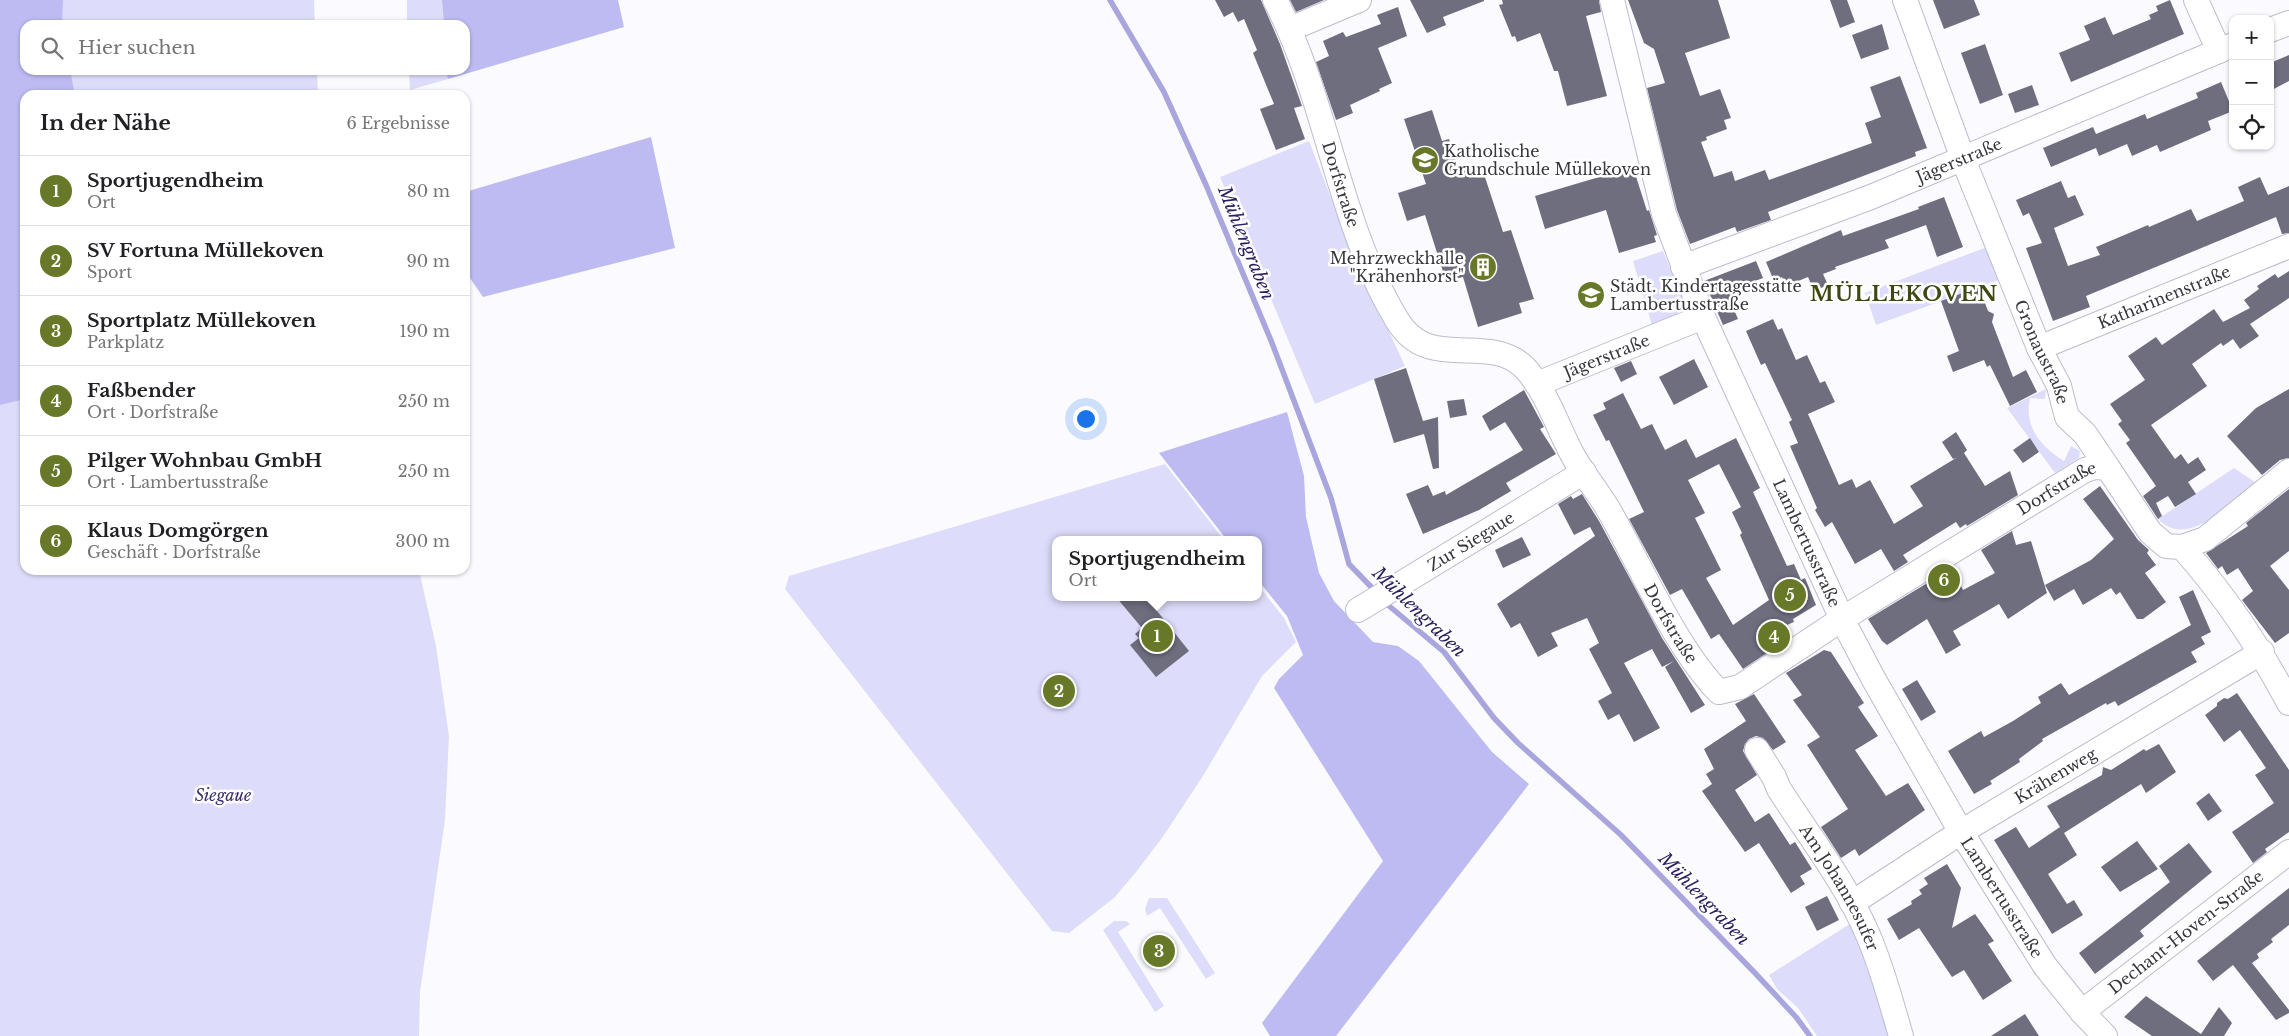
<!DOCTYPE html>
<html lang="de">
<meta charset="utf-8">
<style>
body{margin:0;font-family:"Libre Baskerville",serif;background:#f2f2f2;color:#202124}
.controls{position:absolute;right:15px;top:15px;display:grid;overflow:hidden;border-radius:10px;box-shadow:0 1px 4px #0004}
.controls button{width:45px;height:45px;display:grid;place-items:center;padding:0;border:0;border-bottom:1px solid #e0e0e0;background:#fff;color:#202124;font:25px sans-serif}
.you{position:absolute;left:1085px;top:418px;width:18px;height:18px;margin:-12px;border:4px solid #fff;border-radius:50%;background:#1a73e8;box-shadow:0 0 0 8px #1a73e833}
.badge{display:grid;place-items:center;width:32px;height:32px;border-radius:50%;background:#677928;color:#fff;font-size:16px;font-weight:700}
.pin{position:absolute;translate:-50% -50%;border:2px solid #fff;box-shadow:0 1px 5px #0006}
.popup{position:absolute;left:1052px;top:536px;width:210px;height:65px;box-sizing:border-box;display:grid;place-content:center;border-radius:10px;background:#fff;filter:drop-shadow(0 1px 4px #0005);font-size:16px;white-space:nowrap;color:#757577}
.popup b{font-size:19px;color:#202124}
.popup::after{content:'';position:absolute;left:50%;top:100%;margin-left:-10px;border:10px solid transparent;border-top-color:#fff}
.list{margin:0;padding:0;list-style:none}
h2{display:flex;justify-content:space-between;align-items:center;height:65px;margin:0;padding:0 20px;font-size:21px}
h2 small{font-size:16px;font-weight:400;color:#757577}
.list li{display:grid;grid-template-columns:32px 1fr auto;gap:15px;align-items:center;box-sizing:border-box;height:70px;padding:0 20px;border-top:1px solid #e0e0e0}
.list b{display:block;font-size:19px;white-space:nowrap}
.list p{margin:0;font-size:16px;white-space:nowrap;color:#757577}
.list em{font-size:16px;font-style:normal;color:#757577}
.icon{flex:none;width:28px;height:28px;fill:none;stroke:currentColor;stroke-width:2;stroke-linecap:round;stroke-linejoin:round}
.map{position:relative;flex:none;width:2289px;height:1036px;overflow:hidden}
.search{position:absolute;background:#fff;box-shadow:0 1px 4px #0004;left:20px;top:20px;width:450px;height:55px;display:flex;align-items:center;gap:12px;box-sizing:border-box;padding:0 18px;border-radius:15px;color:#757577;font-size:19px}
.panel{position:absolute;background:#fff;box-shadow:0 1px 4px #0004;left:20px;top:90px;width:450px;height:485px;border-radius:15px}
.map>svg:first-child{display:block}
.green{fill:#ddddfb}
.forest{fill:#bdbbf2}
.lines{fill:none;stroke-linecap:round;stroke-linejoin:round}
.stream{stroke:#a8a6dc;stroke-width:5.5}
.building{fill:#6f6e7f;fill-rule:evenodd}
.minor-casing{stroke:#bcbccf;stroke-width:26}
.minor{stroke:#fff;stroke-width:24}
.labels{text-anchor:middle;stroke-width:5;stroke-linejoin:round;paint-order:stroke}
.poi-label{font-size:16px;fill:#37373e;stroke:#fff;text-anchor:start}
.street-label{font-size:16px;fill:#37373e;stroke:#fff}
.park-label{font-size:16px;font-style:italic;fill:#362d6d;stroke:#fff}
.water-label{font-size:18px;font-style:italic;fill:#2b1f5e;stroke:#fff}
.district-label{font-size:21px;font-weight:bold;letter-spacing:1px;fill:#3d4911;stroke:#fff}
</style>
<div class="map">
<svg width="2289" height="1036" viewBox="0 0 2289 1036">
<rect width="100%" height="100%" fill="#fbfbff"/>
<g class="green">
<path d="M0 0H314L315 25H25V70H317L318 95H25V570H419L436 646 449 736 445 820 420 992 419 1036H0Z"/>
<path d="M407 0H442L444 25H407Z"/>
<path d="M409 70H445L448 79 410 90Z"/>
<path d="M1309 141 1352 252 1405 366 1315 404 1220 177Z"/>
<path d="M1987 247 1999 280 1876 325 1865 293Z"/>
<path d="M1663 251 1684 301 1675 320 1653 329 1633 261Z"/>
<path d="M2046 389 2045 399 2030 398C2024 427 2040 446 2064 461L2071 446 2080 451 2079 458 2055 473 2007 408Z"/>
<path d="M1165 464 1224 540H1056V597H1258V585L1284 618 1296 642 1262 676 1203 776 1162 838 1136 872 1114 898 1069 933 1052 931 785 589 789 576Z"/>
<path d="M2234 468 2255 482C2231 502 2189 551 2158 519Z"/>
<path d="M1149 898H1167L1215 973 1206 979 1160 908 1147 916 1145 909Z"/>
<path d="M1114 921H1126L1130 924 1118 932 1164 1006 1155 1012 1103 930Z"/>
<path d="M1853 922 1894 1036H1817L1798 1008 1777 989 1769 975Z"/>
</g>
<g class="forest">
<path d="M0 0H63L62 25H25V70H70L75 95H25V399L0 405Z"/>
<path d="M442 0H618L624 27 448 79 445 70H465V25H444Z"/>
<path d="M651 137 675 248 483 297 465 271V192Z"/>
<path d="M1287 412 1304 476 1306 517 1319 573 1334 601 1373 642 1398 646 1419 661 1492 752 1529 784 1336 1036H1270L1262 1023 1383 861 1274 688 1279 679 1303 655 1287 616 1258 580V540H1227L1159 453Z"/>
</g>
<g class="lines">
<g class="stream">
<path d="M1110 0 1164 92 1206 185 1272 343 1331 498 1349 564 1377 593"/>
<path d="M1382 600 1444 652 1494 718 1518 743 1621 835 1755 973 1796 1017 1810 1036"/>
</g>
</g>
<g class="building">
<path d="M1215 0H1261L1280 44 1302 106 1294 108 1305 139 1276 150 1260 109 1274 104 1253 53 1257 50 1244 19 1238 22 1233 12 1224 17Z"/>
<path d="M1290 0H1324L1296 12Z"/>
<path d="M1410 0H1484V1L1443 17 1446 25 1427 33Z"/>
<path d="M1502 0H1599L1601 12 1586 16 1607 96 1567 106 1558 71H1554L1540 33 1517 42 1515 36 1512 37 1499 5 1503 4Z"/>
<path d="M1628 0H1718L1730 38 1685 53 1700 96 1720 89 1731 118 1724 120 1727 129 1706 137 1707 140 1701 142 1714 177 1732 171 1735 181 1765 170 1769 180 1872 143 1865 123 1881 117 1870 87 1900 76 1927 148 1915 152 1916 156 1768 212 1771 220 1737 232 1735 227 1690 244 1677 210 1647 88 1665 83 1654 49 1644 43Z"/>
<path d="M1830 0H1847L1855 22 1840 28Z"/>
<path d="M1933 0H1974L1980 15 1944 29Z"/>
<path d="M2170 0 2184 34 2071 82 2059 53 2090 40 2084 26 2105 17 2113 35 2151 19 2149 15 2158 11 2156 6Z"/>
<path d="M1398 7 1407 36 1378 48 1392 83 1379 89 1380 91 1350 105 1353 113 1336 120 1316 62 1329 56 1323 41 1343 32 1346 37 1381 24 1377 15Z"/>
<path d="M1882 24 1889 49 1861 59 1852 35Z"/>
<path d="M1985 44 2003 95 1980 104 1961 53Z"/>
<path d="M2289 55V81L2270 91V63Z"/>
<path d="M2221 82 2233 111 2208 121 2211 130 2160 152 2157 145 2132 156 2127 144 2099 156 2096 148 2051 167 2043 148 2093 127 2096 134 2145 114 2147 119 2198 98 2196 93Z"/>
<path d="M2032 85 2039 105 2015 113 2008 94Z"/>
<path d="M1432 110 1442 141 1449 139 1460 172 1481 165 1503 232 1511 230 1534 299 1519 303 1522 313 1478 327 1463 277 1446 281 1425 215 1407 221 1398 193 1426 184 1404 119Z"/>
<path d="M1633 167 1647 211 1649 210 1657 235 1654 236 1656 242 1619 253 1606 210 1545 229 1535 196Z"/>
<path d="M2260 177 2268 195 2289 186V233L2282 234 2276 217 2086 296 2090 307 2053 321 2026 248 2042 243 2029 213 2023 216 2016 200 2061 181 2068 198 2075 195 2084 215 2054 228 2068 266 2100 255 2096 247 2148 225 2149 227 2191 209 2197 221 2244 201 2238 187Z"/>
<path d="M1944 197 1963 247 1937 257 1926 225 1885 240 1889 248 1835 267 1836 269 1823 274 1828 285 1814 291 1808 277 1786 286 1782 277 1774 281 1766 262 1841 230 1843 236 1919 209 1918 207Z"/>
<path d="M1756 261 1763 278 1731 290 1736 303 1732 305 1738 319 1723 325 1704 281Z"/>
<path d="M2289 271V298L2250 324 2259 336 2240 349 2233 339 2223 346 2221 343 2192 364 2207 386 2151 425 2175 459 2181 454 2188 464 2198 457 2206 470 2188 482 2196 494 2175 507 2168 496 2156 503 2162 516 2158 519 2143 496 2156 486 2126 443 2130 440 2118 424 2122 421 2110 404 2145 380 2128 356 2156 337 2162 345 2214 309 2223 322 2250 308 2244 300 2259 289 2257 286 2275 274 2278 278Z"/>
<path d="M1979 287 1988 311 1994 314 1992 322 2013 377 2026 370 2037 392 2010 406 1990 365 1987 367 1984 360 1953 372 1947 356 1959 351 1941 301Z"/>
<path d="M1773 319 1778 330 1782 328 1796 360 1807 355 1820 383 1825 381 1835 402 1808 414 1839 485 1852 479 1856 488 1870 480 1894 524 1923 506 1910 486 1956 458 1953 459 1942 442 1956 432 1967 450 1964 453 1985 486 2010 471 2018 495 1967 526 1966 524 1960 528 1956 522 1903 555 1908 562 1894 571 1881 549 1855 564 1832 522 1825 527 1815 510 1817 508 1790 446 1798 443 1789 422 1792 420 1765 363 1761 365 1746 331Z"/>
<path d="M1694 359 1708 387 1674 405 1659 377Z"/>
<path d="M1631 361 1637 374 1621 382 1614 368Z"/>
<path d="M1406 368 1423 421 1438 417 1439 468 1433 469 1424 434 1394 443 1374 379Z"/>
<path d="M2289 389V458L2280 460 2262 475 2227 436 2256 408Z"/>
<path d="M1524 390 1544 427 1540 429 1556 454 1506 483 1511 491 1479 510 1423 534 1406 494 1428 485 1433 496 1445 491 1446 495 1523 450 1505 422 1490 431 1482 416Z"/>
<path d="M1623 393 1641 429 1652 424 1665 450 1686 439 1696 458 1736 438 1760 488 1753 492 1787 566 1794 564 1801 580 1805 578 1816 605 1793 619 1794 622 1780 628 1788 639 1743 669 1719 634 1711 639 1682 589 1670 595 1629 519 1644 512 1609 440 1606 441 1593 415 1606 409 1603 403ZM1719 464 1741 507 1732 512 1742 533 1740 535 1769 600 1733 625 1706 578 1721 570 1695 518 1705 513 1688 480Z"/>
<path d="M1464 399 1467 415 1450 418 1447 401Z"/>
<path d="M2030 438 2039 452 2023 463 2013 450Z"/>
<path d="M2100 486 2138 540 2149 550 2147 553 2156 565 2145 573 2166 602 2143 619H2137L2120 592 2116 595 2111 588 2083 605 2074 589 2054 601 2045 585 2091 560 2114 539 2083 499Z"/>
<path d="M2289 489V551L2270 566 2289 590V633L2275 643 2242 600 2253 591 2238 568 2227 575 2222 566 2218 569 2206 553 2248 526 2246 523Z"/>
<path d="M1582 494 1599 521 1662 638 1705 705 1691 713 1665 667 1674 661 1662 667 1652 649 1624 663 1660 728 1634 742 1619 714 1608 720 1598 701 1612 693 1589 649 1599 643 1587 618 1551 633 1558 646 1538 657 1520 623 1511 628 1497 604 1595 536 1590 527 1574 535 1558 504 1571 496 1573 499Z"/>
<path d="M2012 531 2016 545 2031 541 2047 593 2008 619 1999 604 1953 631 1961 645 1946 654 1927 619 1887 645 1882 641 1868 619 1952 568 1963 590 1995 573 1981 550Z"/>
<path d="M1522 537 1531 555 1503 568 1495 550Z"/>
<path d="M2193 590 2211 632 2201 637 2205 644 2191 652 2197 662 2118 706 2115 701 2107 705 2106 703 2042 739 2043 741 2019 759 2020 762 1990 781 1992 784 1974 794 1948 751 1981 731 1984 737 2013 721 2041 703 2038 697 2061 683 2069 695 2191 625 2179 597Z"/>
<path d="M1116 597H1146L1189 651 1156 677 1130 645 1139 638 1135 634 1142 628Z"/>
<path d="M1824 650 1831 652 1864 703 1858 707 1878 736 1855 750 1886 796 1908 783 1925 810 1859 856 1855 849 1841 858 1821 827 1848 809 1807 745 1820 737 1793 700 1802 695 1786 673Z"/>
<path d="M1917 680 1936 712 1921 721 1902 689Z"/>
<path d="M2237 693 2289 770V832L2265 849 2267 852 2253 863 2232 832 2274 803 2255 775 2266 768 2240 730 2224 742 2205 715 2217 706V703L2224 698 2228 699Z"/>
<path d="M1754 694 1786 742 1773 750 1763 738 1756 736 1749 739 1745 744 1743 751 1757 775 1735 790 1755 822 1769 813 1790 845 1795 842 1812 869 1800 876 1805 884 1791 893 1759 843 1745 852 1702 791 1712 784 1706 774 1714 769 1704 749 1746 721 1735 704Z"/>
<path d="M2159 744 2176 772 2146 793 2141 784 2064 833 2077 855 2048 874 2067 904 2074 900 2083 915 2052 934 1994 840 2016 827 2029 848 2060 827 2047 806 2102 775 2103 767 2111 770 2144 749 2146 751Z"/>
<path d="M2209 793 2222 811 2208 821 2196 803Z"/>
<path d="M2137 841 2158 869 2120 892 2101 867Z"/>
<path d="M2189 843 2212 872 2140 931 2144 936 2095 974 2079 953 2170 882 2159 866Z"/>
<path d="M1947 864 1961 888 1952 928 1975 914 1994 941 1988 944 2012 981 1983 1000 1964 970 1952 977 1919 928 1899 940 1887 919 1912 904 1911 901 1922 894 1919 890 1928 884 1924 878Z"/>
<path d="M2289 888V925L2271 939 2273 942 2257 954 2259 958 2252 963 2289 1010V1013L2276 1020 2233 965 2213 981 2197 961Z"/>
<path d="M1827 896 1839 920 1817 931 1805 907Z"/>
<path d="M2146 996 2201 1034 2219 1007 2232 1023 2224 1036H2152L2124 1017Z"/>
<path d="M2025 1014 2039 1036H1991Z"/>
</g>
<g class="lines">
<g class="minor-casing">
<g id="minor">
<path id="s1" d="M1275 0C1328 101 1337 221 1397 320 1429 374 1488 331 1525 368 1546 391 1557 425 1571 452 1582 474 1599 492 1611 514 1642 569 1676 648 1719 692L1740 687 1842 619 2085 470 2095 467 2108 468 2150 532 2166 546 2182 547 2205 539 2289 471"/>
<path id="s2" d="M1612 0 1664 214 1703 317 1842 619 1873 678 1961 832 2045 966 2082 1012 2105 1036"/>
<path id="s3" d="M1905 0 1963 159 2039 348 2059 386 2067 417 2085 434 2108 468"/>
<path d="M2196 0 2219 51"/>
<path d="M1290 29 1359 0"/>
<path d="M2270 30 2289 23"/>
<path id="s4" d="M1683 267 1871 197 2233 45"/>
<path id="s5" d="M2039 348 2289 246"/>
<path id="s6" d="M1537 384 1703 317"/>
<path d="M2182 547C2226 597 2258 645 2289 703"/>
<path id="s7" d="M1358 610 1584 472"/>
<path id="s8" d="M1757 750 1774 777 1779 789C1809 836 1846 883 1868 935 1882 967 1891 1002 1901 1036"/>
<path id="s9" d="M1852 903 1961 832 2262 652"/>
<path id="s10" d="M2082 1012 2289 852"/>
</g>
</g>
<use href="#minor" class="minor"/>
</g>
<defs>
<g id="school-disc" transform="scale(1.4375)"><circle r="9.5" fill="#677928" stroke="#fff"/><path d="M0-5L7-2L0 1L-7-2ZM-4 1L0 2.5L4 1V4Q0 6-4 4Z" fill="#fff"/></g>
<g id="building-disc" transform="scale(1.4375)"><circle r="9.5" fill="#677928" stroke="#fff"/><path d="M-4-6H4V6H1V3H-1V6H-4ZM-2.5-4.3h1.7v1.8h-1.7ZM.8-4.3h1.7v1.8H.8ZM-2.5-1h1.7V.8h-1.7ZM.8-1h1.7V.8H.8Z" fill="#fff"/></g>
</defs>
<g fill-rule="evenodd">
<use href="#school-disc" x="1425" y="160"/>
<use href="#building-disc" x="1483" y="267"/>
<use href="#school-disc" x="1591" y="295"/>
</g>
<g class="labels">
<g class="poi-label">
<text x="1444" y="157">Katholische<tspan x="1444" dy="18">Grundschule Müllekoven</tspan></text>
<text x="1464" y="264" text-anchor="end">Mehrzweckhalle<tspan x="1464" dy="18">"Krähenhorst"</tspan></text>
<text x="1610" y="292">Städt. Kindertagesstätte<tspan x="1610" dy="18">Lambertusstraße</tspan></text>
</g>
<g class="street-label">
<text dy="6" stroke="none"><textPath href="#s4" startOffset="296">Jägerstraße</textPath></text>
<text dy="6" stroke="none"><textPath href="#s1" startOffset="196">Dorfstraße</textPath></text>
<text dy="6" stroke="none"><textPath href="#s5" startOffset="135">Katharinenstraße</textPath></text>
<text dy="6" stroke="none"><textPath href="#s3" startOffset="378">Gronaustraße</textPath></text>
<text dy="6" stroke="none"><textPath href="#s6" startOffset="75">Jägerstraße</textPath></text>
<text dy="6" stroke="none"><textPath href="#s1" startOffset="1261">Dorfstraße</textPath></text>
<text dy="6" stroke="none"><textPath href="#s7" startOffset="132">Zur Siegaue</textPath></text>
<text dy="6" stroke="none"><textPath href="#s2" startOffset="579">Lambertusstraße</textPath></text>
<text dy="6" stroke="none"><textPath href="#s1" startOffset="781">Dorfstraße</textPath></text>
<text dy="6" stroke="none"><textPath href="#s9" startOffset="240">Krähenweg</textPath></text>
<text dy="6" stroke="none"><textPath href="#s8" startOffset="161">Am Johannesufer</textPath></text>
<text dy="6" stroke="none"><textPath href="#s2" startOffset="984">Lambertusstraße</textPath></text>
<text dy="6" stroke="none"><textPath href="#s10" startOffset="131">Dechant-Hoven-Straße</textPath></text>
</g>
<g class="park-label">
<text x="223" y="801">Siegaue</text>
</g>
<g class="water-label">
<text transform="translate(1246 243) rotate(68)" y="6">Mühlengraben</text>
<text transform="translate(1419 612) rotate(44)" y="6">Mühlengraben</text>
<text transform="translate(1704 899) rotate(46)" y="6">Mühlengraben</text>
</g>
<g class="district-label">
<text x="1904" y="301">MÜLLEKOVEN</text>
</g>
</g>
</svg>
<div class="controls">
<button>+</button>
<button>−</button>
<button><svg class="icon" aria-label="locate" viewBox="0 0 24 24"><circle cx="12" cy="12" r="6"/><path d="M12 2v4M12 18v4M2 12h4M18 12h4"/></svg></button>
</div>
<div class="you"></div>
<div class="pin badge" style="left:1157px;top:636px">1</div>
<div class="popup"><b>Sportjugendheim</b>Ort</div>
<div class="pin badge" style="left:1059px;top:691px">2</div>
<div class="pin badge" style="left:1159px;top:951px">3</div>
<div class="pin badge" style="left:1774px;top:637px">4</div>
<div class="pin badge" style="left:1790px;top:595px">5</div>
<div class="pin badge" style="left:1944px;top:580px">6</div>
<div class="search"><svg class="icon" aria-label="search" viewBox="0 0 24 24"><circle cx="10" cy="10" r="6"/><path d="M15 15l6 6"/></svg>Hier suchen</div>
<section class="panel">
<h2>In der Nähe<small>6 Ergebnisse</small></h2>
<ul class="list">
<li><span class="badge">1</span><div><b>Sportjugendheim</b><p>Ort</p></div><em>80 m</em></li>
<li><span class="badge">2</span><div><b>SV Fortuna Müllekoven</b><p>Sport</p></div><em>90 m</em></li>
<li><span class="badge">3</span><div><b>Sportplatz Müllekoven</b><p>Parkplatz</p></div><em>190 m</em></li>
<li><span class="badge">4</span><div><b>Faßbender</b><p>Ort · Dorfstraße</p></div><em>250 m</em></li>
<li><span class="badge">5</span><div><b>Pilger Wohnbau GmbH</b><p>Ort · Lambertusstraße</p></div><em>250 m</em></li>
<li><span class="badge">6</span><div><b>Klaus Domgörgen</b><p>Geschäft · Dorfstraße</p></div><em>300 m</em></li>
</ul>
</section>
</div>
